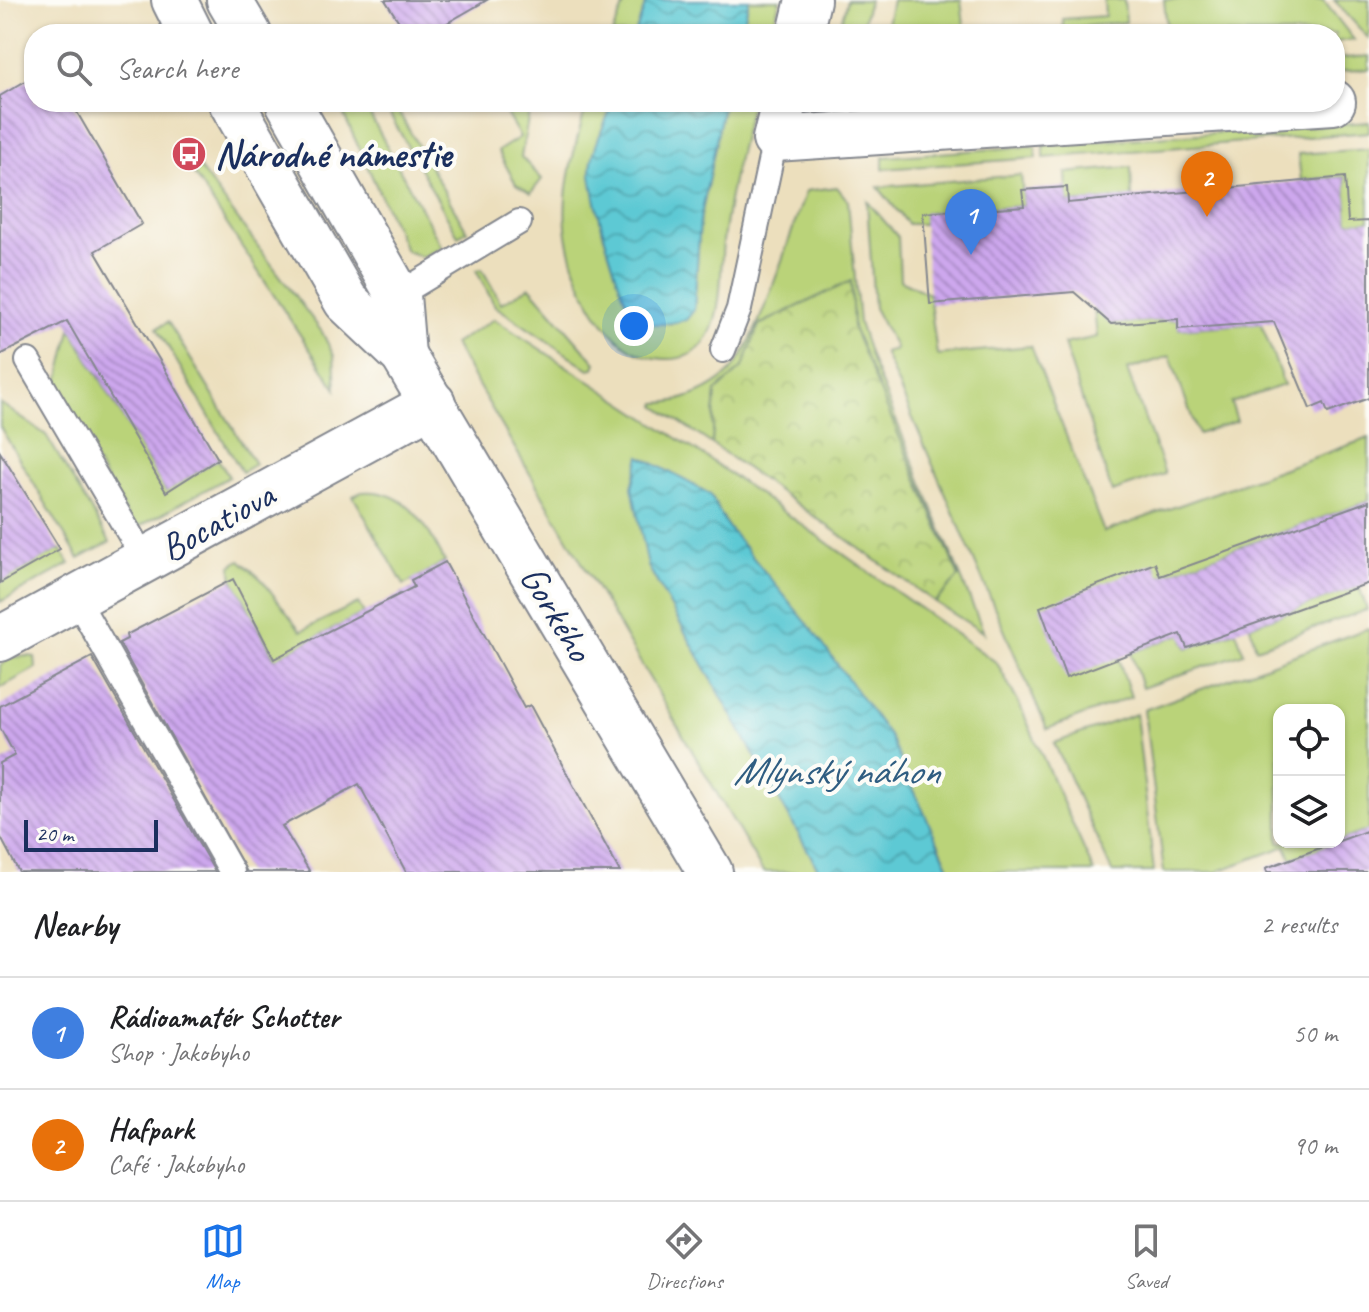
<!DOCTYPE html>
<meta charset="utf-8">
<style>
body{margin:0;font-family:Caveat,sans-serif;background:#f2f2f2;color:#202124}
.controls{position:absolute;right:24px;bottom:24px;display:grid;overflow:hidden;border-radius:16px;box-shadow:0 2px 6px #0004}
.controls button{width:72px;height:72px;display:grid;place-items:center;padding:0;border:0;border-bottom:2px solid #e0e0e0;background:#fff;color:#202124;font:40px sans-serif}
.scale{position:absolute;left:24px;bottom:20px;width:134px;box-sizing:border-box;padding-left:8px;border:4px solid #1b2f5e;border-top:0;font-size:22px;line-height:28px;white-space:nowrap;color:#1b2f5e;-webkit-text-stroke:6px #fdfcf7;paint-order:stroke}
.you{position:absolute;left:634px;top:326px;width:28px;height:28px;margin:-20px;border:6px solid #fff;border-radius:50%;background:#1a73e8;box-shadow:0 0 0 12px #1a73e833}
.badge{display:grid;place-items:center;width:52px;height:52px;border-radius:50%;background:#1a73e8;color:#fff;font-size:26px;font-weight:700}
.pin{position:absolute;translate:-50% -66px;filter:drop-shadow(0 2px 4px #0008)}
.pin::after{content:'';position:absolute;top:42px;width:28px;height:24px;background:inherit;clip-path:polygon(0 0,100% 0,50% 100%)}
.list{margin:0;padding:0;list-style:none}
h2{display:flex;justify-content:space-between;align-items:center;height:104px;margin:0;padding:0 32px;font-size:34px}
h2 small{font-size:26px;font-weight:400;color:#757577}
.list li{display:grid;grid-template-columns:52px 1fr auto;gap:24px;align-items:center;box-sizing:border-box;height:112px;padding:0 32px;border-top:2px solid #e0e0e0}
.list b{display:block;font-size:30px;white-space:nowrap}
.list p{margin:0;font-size:26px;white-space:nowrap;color:#757577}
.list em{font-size:26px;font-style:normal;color:#757577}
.icon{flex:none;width:44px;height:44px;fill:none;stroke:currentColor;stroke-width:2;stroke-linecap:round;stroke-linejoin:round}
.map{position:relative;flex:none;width:1369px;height:872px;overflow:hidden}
.search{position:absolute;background:#fff;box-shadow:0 2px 6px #0004;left:24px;right:24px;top:24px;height:88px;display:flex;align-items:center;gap:20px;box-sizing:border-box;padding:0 28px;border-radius:32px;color:#757577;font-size:30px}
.sheet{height:328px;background:#fff}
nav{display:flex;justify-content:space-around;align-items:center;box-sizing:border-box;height:112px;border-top:2px solid #e0e0e0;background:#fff;font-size:22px;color:#757577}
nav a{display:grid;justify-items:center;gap:4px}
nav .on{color:#1a73e8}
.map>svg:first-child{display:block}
.green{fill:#bad379;stroke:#6a816c;stroke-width:2}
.park{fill:url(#park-crowns);stroke:#6a816c;stroke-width:2}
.water{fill:url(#water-waves);stroke:#3c7c99;stroke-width:2}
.building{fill:url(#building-back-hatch)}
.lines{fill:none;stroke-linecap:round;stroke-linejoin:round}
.service-casing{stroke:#84878e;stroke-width:28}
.minor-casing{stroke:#84878e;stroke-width:48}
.tertiary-casing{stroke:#84878e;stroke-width:48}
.service{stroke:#fff;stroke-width:24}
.minor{stroke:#fff;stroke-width:44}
.tertiary{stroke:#fff;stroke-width:44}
.labels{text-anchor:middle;stroke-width:8;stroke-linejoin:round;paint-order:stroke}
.poi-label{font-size:38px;font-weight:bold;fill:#1b2f5e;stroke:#fdfcf7;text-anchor:start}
.street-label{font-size:38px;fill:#1b2f5e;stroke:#fdfcf7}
.water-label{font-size:40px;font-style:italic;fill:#2f5d81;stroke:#fdfcf7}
</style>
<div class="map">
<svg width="1369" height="872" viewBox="0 0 1369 872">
<defs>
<pattern id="park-crowns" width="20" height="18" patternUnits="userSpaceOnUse" patternTransform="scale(2)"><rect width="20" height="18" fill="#bad379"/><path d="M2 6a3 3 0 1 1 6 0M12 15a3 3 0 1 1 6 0" fill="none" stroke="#9fb56b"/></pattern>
<pattern id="water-waves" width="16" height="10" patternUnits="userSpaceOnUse" patternTransform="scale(2)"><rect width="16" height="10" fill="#5dc9d4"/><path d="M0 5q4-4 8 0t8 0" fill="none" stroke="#4ca4af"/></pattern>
<pattern id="building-back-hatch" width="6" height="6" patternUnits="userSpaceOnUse" patternTransform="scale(2)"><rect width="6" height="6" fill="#cda7ed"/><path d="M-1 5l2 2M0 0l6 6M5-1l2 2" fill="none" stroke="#a688c3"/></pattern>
</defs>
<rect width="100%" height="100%" fill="#fdfcf7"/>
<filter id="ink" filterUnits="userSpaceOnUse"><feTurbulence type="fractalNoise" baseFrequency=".0125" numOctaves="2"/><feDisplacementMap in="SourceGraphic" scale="16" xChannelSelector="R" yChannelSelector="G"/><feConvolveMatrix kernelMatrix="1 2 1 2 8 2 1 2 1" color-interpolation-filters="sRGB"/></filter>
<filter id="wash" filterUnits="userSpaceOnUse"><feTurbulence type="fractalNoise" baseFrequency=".006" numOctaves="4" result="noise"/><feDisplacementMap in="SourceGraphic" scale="32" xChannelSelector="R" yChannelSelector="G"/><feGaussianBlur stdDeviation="1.8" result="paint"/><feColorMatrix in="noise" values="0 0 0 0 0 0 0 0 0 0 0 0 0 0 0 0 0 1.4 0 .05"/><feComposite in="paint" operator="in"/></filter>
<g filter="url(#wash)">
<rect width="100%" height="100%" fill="#ecdfbd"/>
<g class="green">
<path d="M626 0H647L635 34H612Z"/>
<path d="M749 0H780L771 34H741Z"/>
<path d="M847 0H869L860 34H838Z"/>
<path d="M892 0H961L965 34H885Z"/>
<path d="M1104 0H1124L1126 22 1063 29V19L1105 16Z"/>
<path d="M1164 0H1323L1354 40 1335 42V34H1132L1167 30Z"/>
<path d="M1334 0H1369V39Z"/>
<path d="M1369 56V69L1335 72V59Z"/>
<path d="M338 102H363L442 247 422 257 406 251Z"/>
<path d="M383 102H393L467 231 458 236Z"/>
<path d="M499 102H531L521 157 542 179 531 193 516 184 498 151 520 137Z"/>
<path d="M587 102H613L591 170 603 233 627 305 670 324 694 310 700 221 724 102H752C740 145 730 189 724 233 719 265 725 312 706 340 696 355 681 360 664 359 606 357 571 277 566 227 562 185 577 142 587 102Z"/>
<path d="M1369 122V132L1044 158V145Z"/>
<path d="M1035 146 1037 158 883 169V157Z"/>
<path d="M1369 149V221L1348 222 1345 177 1301 180 1298 154Z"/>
<path d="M189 154 322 332 334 356 336 389 189 167Z"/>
<path d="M1131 167 1132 198 1068 203 1066 173Z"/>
<path d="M1021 175 1024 206 924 213V224H908L878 187Z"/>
<path d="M837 187 848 201 859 323 872 362 984 633 935 602 959 576 853 328 851 281 759 325 743 367 716 392 712 444 656 406 657 403C681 403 713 390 730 372 758 343 790 234 806 191Z"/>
<path d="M867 201 898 237 900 280 929 294 937 355 1031 346 1104 532 1369 438V501L1160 576 1118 658 1131 697 1047 729 884 352 896 349 874 308Z"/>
<path d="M482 269 501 303 530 287 596 363 594 368 589 369 495 306 476 270Z"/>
<path d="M1094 309 1111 324 1178 319 1179 329 1261 323 1284 385 1231 403 1237 421 1198 434 1170 356 1127 370 1165 474 1112 492 1064 344 1097 337Z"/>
<path d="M494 319 706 457 997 663 1020 706 1094 872H951L938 842 727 526 710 494 648 566 820 872H763L454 344Z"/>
<path d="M168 322 255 464 242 472 157 328Z"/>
<path d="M71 329 166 491 218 459 229 477 135 529 56 394Z"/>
<path d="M0 403 46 435 110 542 79 559 0 427Z"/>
<path d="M362 492C408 488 427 527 445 562L404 585 353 496Z"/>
<path d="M60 549 70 564 0 602V574L4 580Z"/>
<path d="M240 560 262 580 301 631 358 603 364 613 275 659 233 579 231 566Z"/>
<path d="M1359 586 1367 610 1256 648 1250 626Z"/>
<path d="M1369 628V830L1339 841V710H1279V842H1337L1291 859 1286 846 1216 872H1164L1144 710Z"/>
<path d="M1236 631 1244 653 1142 688 1131 653 1181 634 1187 648Z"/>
<path d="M27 656 35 657 36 668 0 688V665L13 657Z"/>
<path d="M1136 714 1154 872H1112L1054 743Z"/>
</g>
<path class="park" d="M851 281 853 328 959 577 935 602 712 444 716 392 743 367 759 325Z"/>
<g class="water">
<path d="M647 0H749L741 34H635Z"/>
<path d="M613 102H724L700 221 694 310 686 320C672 323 651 328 638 319 621 308 592 196 591 173 590 152 606 122 613 102Z"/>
<path d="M640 456 710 494 727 526 811 628 890 737 951 872H820L648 566 632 487Z"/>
</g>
<g id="blocks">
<g class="building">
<path d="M385 0H487L428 34H407Z"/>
<path d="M34 76V102H71L142 224 95 251 218 459 166 492 67 321 0 355V96Z"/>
<path d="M1345 177 1348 222 1369 221V398L1328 413 1324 403 1310 409 1274 322 1178 329V319L1111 324 1074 292 930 304 923 213 1024 206 1022 190 1067 187 1068 203Z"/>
<path d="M0 452 60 549 0 583Z"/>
<path d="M1369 501V583L1187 648 1181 634 1066 678 1040 607 1155 563 1160 576Z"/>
<path d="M445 562 524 708 530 705 620 872H406L359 784 282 826 310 872H247L119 643 127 639 126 635 233 579 274 659 414 587 411 580Z"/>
<path d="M92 657 215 872H19L0 836V763L15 755 0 728V706Z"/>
<path d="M1369 830V872H1267L1266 868Z"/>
</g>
</g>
</g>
<g filter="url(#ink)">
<use href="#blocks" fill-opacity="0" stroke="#84878e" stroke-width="2"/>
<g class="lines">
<g class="service-casing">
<g id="service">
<path d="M398 295 519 222"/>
<path d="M723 350 739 309 775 139"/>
<path d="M28 361 145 560"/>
<path d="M76 598 232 872"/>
</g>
</g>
<g class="minor-casing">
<g id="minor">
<path d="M800 34 808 0"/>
<path d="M784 102 775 139 1333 102"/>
<path d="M0 639 433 403"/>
</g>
</g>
<g class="tertiary-casing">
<g id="tertiary">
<path d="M174 0 191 34"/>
<path d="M229 0 249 34"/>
<path d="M231 102 346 301 403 355 710 872"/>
<path d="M288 102 398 295 403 355"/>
</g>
</g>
<use href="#service" class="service"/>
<use href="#minor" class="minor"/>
<use href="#tertiary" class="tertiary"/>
</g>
</g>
<defs>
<g id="bus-disc" transform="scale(1.8)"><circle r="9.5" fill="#d1495b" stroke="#fdfcf7"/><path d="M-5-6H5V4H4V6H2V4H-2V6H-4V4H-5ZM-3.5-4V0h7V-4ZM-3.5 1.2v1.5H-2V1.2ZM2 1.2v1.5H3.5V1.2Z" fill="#fff"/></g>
</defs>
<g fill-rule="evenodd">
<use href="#bus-disc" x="189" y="154"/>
</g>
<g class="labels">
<g class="poi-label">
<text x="215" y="167">Národné námestie</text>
</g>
<g class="street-label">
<text transform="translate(217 521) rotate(-29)" y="13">Bocatiova</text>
<text transform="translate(557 613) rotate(59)" y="13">Gorkého</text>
</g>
<g class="water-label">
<text x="836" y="784">Mlynský náhon</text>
</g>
</g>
</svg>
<div class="controls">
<button><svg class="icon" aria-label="locate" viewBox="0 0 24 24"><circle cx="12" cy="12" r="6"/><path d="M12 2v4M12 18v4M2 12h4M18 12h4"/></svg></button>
<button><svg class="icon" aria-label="layers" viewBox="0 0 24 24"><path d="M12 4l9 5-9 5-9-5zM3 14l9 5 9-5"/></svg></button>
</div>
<div class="scale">20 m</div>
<div class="you"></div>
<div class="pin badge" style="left:971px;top:255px;background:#3f7fe0">1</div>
<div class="pin badge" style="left:1207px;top:217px;background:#e8710a">2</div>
<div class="search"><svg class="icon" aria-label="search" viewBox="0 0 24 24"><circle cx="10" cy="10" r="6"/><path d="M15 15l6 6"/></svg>Search here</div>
</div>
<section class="sheet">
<h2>Nearby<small>2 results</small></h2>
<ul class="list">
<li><span class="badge" style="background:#3f7fe0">1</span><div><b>Rádioamatér Schotter</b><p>Shop · Jakobyho</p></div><em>50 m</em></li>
<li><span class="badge" style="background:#e8710a">2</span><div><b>Hafpark</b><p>Café · Jakobyho</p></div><em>90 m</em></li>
</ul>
</section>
<nav>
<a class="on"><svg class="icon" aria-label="map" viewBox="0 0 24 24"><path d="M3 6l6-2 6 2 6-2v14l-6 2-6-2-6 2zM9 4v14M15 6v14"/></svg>Map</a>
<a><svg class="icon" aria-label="directions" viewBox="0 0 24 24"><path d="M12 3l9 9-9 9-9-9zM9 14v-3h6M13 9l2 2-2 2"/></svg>Directions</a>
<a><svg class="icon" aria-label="saved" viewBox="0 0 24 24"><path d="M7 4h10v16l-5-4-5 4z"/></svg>Saved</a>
</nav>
